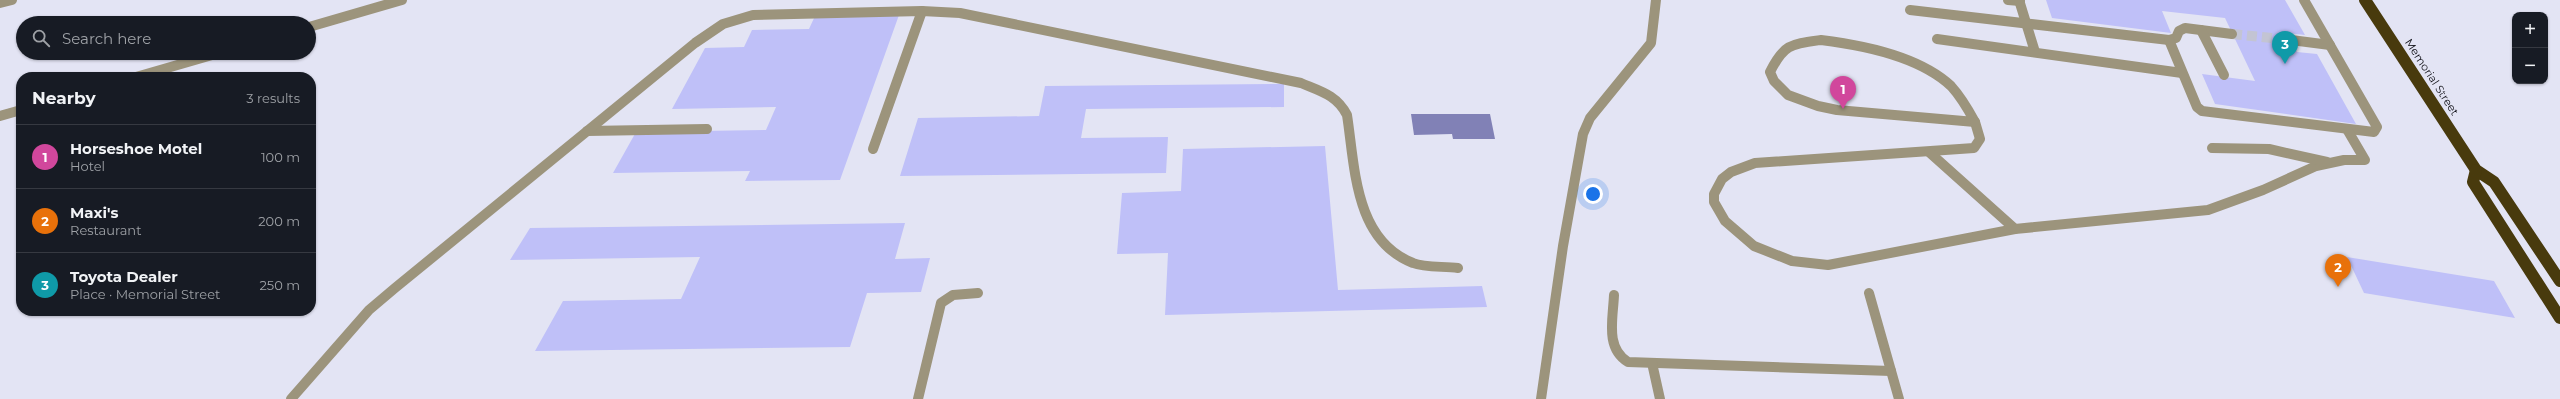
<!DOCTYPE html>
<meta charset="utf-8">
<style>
body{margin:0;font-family:Montserrat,sans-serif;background:#20242c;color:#f1f3f6}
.controls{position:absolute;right:12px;top:12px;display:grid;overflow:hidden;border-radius:8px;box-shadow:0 1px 3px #0004}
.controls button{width:36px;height:36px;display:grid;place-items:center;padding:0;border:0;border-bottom:1px solid #363941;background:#171b24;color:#f1f3f6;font:20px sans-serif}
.you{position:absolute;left:1593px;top:194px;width:14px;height:14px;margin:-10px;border:3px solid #fff;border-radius:50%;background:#1a73e8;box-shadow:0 0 0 6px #1a73e833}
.badge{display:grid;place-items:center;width:26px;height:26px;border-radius:50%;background:#957b22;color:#fff;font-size:13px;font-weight:700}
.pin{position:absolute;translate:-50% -33px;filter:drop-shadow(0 1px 2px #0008)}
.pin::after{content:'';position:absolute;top:21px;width:14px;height:12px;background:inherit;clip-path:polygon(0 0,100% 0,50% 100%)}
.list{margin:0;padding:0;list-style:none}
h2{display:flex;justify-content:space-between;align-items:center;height:52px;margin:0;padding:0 16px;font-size:17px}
h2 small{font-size:13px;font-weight:400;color:#9ea1a6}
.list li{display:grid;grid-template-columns:26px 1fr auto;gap:12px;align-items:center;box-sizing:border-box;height:64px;padding:0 16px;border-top:1px solid #363941}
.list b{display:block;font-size:15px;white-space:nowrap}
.list p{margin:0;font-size:13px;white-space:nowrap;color:#9ea1a6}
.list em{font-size:13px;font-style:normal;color:#9ea1a6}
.icon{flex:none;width:22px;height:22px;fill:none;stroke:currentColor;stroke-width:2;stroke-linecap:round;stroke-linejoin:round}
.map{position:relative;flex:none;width:2560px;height:399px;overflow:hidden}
.search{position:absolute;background:#171b24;box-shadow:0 1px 3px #0004;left:16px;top:16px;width:300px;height:44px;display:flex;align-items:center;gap:10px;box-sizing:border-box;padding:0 14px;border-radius:22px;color:#9ea1a6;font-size:15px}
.panel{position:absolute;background:#171b24;box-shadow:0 1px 3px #0004;left:16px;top:72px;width:300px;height:244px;border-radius:16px}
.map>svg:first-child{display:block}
.water{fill:#8181b6}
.building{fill:#bfc0f8}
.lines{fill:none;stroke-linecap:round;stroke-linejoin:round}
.minor-tunnel{stroke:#c3c4d3;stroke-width:10;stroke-dasharray:10 5;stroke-linecap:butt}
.minor{stroke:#9c947c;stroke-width:10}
.highway{stroke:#483a0d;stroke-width:12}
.labels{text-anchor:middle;stroke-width:4;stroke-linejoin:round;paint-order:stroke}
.street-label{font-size:11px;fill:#101016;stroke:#e3e4f4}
</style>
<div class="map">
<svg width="2560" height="399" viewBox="0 0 2560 399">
<rect width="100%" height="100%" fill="#e3e4f4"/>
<path class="water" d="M1411 114H1490L1495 139H1453L1452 134 1414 135Z"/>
<g class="building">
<path d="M2046 0H2285L2305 35 2287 33 2297 52 2317 54 2356 124 2215 104 2202 74 2255 81 2225 18 2162 11 2171 33 2052 18Z"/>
<path d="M899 15 840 180 745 181 750 171 613 173 636 132 766 130 776 107 672 109 705 48 744 47 752 30 809 29 815 16Z"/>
<path d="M1284 84V107L1086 109 1081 138 1168 137 1166 173 900 176 918 118 1039 116 1045 86Z"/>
<path d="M1325 146 1338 290 1482 286 1487 307 1165 315 1168 253 1117 254 1122 193 1181 191 1183 149Z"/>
<path d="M905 223 895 259 930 258 921 292 867 293 850 347 535 351 563 301 681 299 700 257 510 260 530 228Z"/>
<path d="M2347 257 2494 281 2515 318 2364 293Z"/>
</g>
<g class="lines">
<path class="minor-tunnel" d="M2232 34 2291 40"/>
<g class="minor">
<path d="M2008 0 2020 1"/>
<path d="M2019 0 2035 52"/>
<path d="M0 3 12 0"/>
<path d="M1910 10 2169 40 2176 38 2179 31 2185 28 2232 34"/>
<path d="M309 27 402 0"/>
<path d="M2201 30 2224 75"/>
<path d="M1937 39 2182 73"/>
<path d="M1821 40C1862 45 1920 57 1951 86 1961 97 1968 109 1975 122L1837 110 1818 106 1788 95 1774 81 1770 72C1784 44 1791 44 1821 40Z"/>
<path d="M2169 40 2197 107 2202 111 2374 132 2377 127 2304 0"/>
<path d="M2291 40 2330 45"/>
<path d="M136 77 219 53"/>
<path d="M0 116 21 110"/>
<path d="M1975 122 1980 139 1974 148 1755 163 1731 172 1722 179 1714 194V202L1725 221 1754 246 1792 261 1828 265 2015 229 2208 210 2263 190 2316 166 2344 160H2365L2348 131"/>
<path d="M587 131 707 129"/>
<path d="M2212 148 2269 149 2327 162"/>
<path d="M873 149 922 11"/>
<path d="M1929 152 2015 229"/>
<path d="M1869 293 1899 399"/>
<path d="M1614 295C1613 319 1605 348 1628 362L1891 371"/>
<path d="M1652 363 1660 399"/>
<path d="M291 399 369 310 395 288 695 43 723 24 753 15 922 11 960 13 1301 83C1320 91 1337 95 1347 115 1355 166 1354 240 1413 263 1425 268 1444 266 1458 268"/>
<path d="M918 399 941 303 953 295 978 293"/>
<path d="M1541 399 1563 246 1583 134 1590 118 1651 43 1656 0"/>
</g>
<g class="highway">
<path d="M2365 0 2476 170 2494 182 2560 281"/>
<path d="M2476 170 2473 182 2560 318"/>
</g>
</g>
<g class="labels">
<g class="street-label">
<text transform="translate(2432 77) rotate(57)" y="4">Memorial Street</text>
</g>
</g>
</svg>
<div class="controls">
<button>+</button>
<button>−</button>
</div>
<div class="you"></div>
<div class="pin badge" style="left:1843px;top:109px;background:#d1479c">1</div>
<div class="pin badge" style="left:2338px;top:287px;background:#e8710a">2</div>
<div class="pin badge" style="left:2285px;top:64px;background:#0f9aa8">3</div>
<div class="search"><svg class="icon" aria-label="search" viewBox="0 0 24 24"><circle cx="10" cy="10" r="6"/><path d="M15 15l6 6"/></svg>Search here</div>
<section class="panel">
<h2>Nearby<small>3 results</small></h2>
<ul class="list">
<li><span class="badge" style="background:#d1479c">1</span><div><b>Horseshoe Motel</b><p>Hotel</p></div><em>100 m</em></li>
<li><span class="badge" style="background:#e8710a">2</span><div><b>Maxi's</b><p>Restaurant</p></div><em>200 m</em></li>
<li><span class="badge" style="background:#0f9aa8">3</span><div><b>Toyota Dealer</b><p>Place · Memorial Street</p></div><em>250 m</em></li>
</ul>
</section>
</div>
